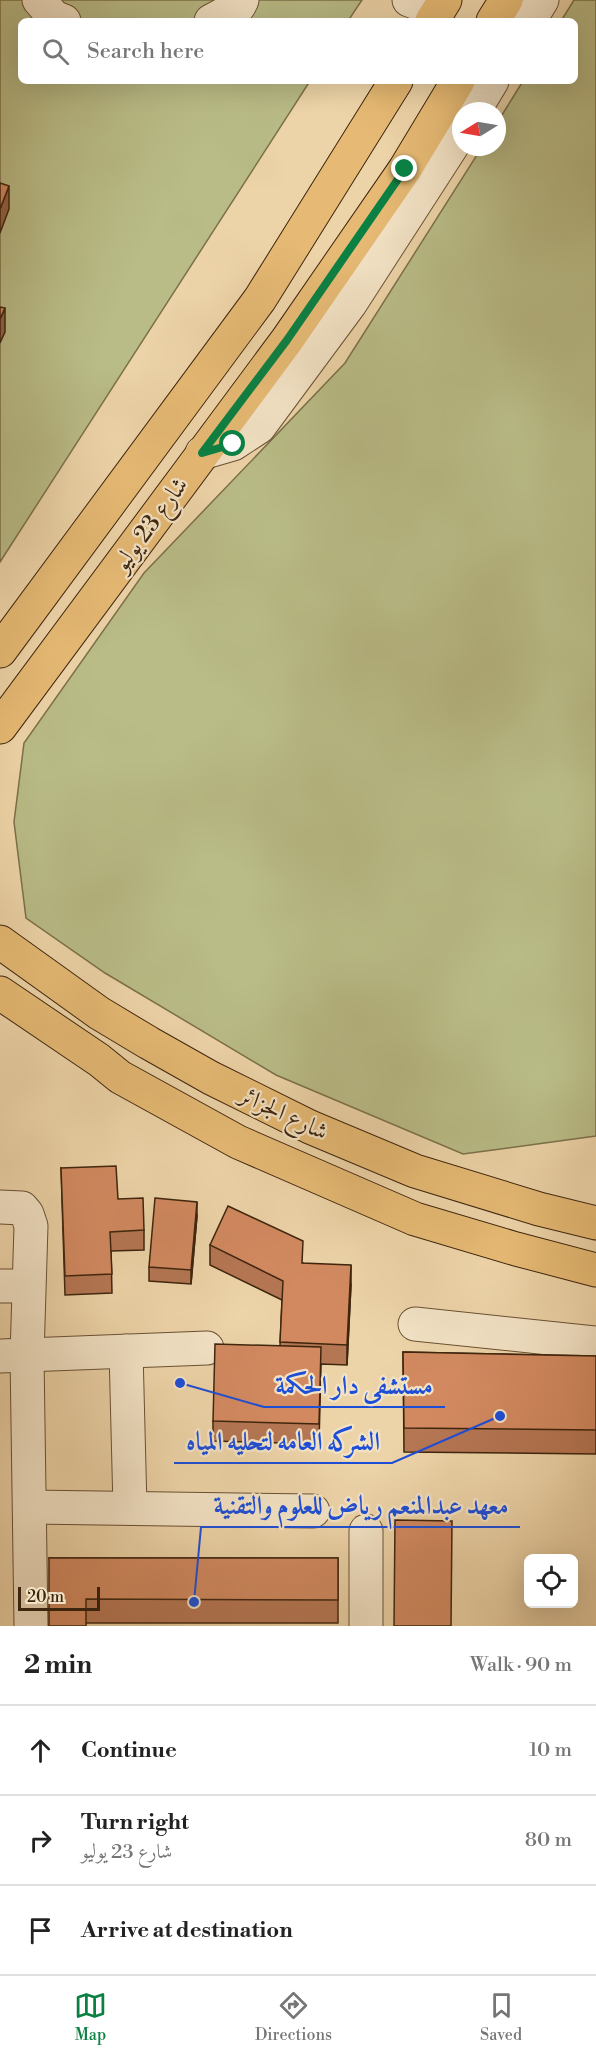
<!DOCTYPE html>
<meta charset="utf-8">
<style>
body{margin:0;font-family:"Libre Bodoni",Amiri,serif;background:#f6f6f6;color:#222}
.controls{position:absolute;right:18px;bottom:18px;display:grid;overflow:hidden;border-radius:9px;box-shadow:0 6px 24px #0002}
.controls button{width:54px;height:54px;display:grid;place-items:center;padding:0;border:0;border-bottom:2px solid #e0e0e0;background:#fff;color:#222;font:30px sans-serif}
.compass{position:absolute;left:452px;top:102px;width:54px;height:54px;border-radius:50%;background:#fff;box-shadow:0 6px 24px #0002;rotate:259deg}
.scale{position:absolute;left:18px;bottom:15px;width:82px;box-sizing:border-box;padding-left:6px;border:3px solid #3e250e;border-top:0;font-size:16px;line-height:21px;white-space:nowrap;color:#3e250e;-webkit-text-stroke:4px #f3e3c6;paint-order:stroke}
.stop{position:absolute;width:18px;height:18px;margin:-14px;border:4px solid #0b8043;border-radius:50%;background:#fff}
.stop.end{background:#0b8043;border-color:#fff;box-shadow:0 2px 6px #0008}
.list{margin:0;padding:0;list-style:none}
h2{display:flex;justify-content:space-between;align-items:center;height:78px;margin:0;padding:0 24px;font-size:26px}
h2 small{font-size:20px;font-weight:400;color:#767676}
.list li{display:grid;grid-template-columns:39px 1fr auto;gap:18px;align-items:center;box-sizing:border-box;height:90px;padding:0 24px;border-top:2px solid #e0e0e0}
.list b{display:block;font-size:22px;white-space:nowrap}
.list p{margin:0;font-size:20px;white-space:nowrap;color:#767676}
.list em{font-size:20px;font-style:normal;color:#767676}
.icon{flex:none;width:33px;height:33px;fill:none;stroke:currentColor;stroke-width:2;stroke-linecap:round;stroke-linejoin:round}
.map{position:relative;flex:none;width:596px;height:1626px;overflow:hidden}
.search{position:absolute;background:#fff;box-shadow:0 6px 24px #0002;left:18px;right:18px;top:18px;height:66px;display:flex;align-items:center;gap:15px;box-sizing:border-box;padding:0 21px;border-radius:9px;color:#767676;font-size:22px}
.sheet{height:348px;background:#fff}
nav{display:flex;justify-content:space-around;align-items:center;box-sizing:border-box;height:84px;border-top:2px solid #e0e0e0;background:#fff;font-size:16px;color:#767676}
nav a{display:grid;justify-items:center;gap:3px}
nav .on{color:#0b8043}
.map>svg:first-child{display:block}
.green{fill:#b9bc87;stroke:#7c704a;stroke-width:1.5}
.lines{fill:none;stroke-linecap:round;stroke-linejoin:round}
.minor-casing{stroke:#6a5134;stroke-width:35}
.major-casing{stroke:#3e250e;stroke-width:35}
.minor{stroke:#f3e3c6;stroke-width:33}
.major{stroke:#e6ba74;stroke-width:33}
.wall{fill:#b57653;stroke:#3e250e;stroke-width:1.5}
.shaded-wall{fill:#936043;stroke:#3e250e;stroke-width:1.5}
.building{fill:#d28960;stroke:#3e250e;stroke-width:1.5}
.route{stroke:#0b8043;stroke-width:8}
.labels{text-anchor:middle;stroke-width:4.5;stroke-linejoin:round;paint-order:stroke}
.street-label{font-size:24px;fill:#3e250e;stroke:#f3e3c6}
.leader{fill:none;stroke:#1d4ed8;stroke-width:2}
.callout-dot{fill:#1d4ed8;stroke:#f3e3c6;stroke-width:2}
.callout-label{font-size:26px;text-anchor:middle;font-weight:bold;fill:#1d4ed8;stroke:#f3e3c6;stroke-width:4.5;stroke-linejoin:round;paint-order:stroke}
</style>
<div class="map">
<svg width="596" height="1626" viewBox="0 0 596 1626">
<rect width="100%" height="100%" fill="#edd4a8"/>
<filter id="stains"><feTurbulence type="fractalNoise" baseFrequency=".00333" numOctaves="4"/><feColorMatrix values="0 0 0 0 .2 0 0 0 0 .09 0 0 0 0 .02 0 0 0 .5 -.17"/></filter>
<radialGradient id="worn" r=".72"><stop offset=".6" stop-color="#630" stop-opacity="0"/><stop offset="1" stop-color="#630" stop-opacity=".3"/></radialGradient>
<g class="green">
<path d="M0 0H362L348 21H21V81H310L0 562Z"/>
<path d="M574 0H596V1136L463 1154 276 1075 105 973 26 918 14 822 24 743 144 573 345 363 482 147H497V123L523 81H575V21H561Z"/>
</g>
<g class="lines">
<g class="minor-casing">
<g id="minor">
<path d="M39 0 54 17 64 21"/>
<path d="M409 0 438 11"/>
<path d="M211 21 239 6 242 0"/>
<path d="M529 21 542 0"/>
<path d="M474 111 492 81"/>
<path d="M202 453 233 444 259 427 350 304 461 132"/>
<path d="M0 1207 22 1208 27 1214 31 1226 27 1356 31 1626"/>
<path d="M0 1286H27"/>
<path d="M415 1324 596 1343"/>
<path d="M126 1351 130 1508"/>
<path d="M0 1356 207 1348"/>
<path d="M30 1507 313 1511"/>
<path d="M366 1531V1626"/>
</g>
</g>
<g class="major-casing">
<g id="major">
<path d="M432 21 445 0"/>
<path d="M493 21 506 0"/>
<path d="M0 651 260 299 396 81"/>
<path d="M0 727 287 340 405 169 458 81"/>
<path d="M0 942 99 1013 149 1043 211 1078 310 1127 415 1171 539 1209 596 1223"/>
<path d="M0 993 99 1060 120 1077 238 1142 415 1219 516 1249 596 1270"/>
</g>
</g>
<use href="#minor" class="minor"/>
<use href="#major" class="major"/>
</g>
<g class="wall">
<path d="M61 1168 118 1199 144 1230V1250L111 1251 112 1293 65 1295Z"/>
<path d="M197 1216 191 1284 149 1281V1267Z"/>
<path d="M210 1245 303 1263 351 1284 347 1365 321 1364 319 1444 213 1441V1421L280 1346 282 1300 210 1265Z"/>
<path d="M403 1352 596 1356V1454L404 1452Z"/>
<path d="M49 1558H338V1623H86Z"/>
</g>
<g class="shaded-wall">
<path d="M9 186V209L0 233V209Z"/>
<path d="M5 308V332L0 343V319Z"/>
<path d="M197 1202V1216L191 1284V1270Z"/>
<path d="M351 1265V1284L347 1365V1345Z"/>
</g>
<g class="building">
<path d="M0 183 9 186 0 209Z"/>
<path d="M0 307 5 308 0 319Z"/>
<path d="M116 1166 118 1199 143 1198 144 1230 110 1232 112 1274 65 1276 61 1168Z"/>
<path d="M155 1198 197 1202 191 1270 149 1267Z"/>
<path d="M228 1206 303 1241 302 1263 351 1265 347 1345 280 1342 283 1281 210 1245Z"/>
<path d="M215 1344 321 1347 319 1424 213 1421Z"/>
<path d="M403 1352 596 1356V1430L404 1428Z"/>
<path d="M395 1520 452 1521 451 1626H394Z"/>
<path d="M49 1558H338V1600L86 1599V1626H49Z"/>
</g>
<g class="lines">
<path class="route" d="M233 444 202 453 287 340 405 169"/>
</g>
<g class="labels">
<g class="street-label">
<text transform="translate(150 524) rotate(-54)" y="8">شارع 23 يوليو</text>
<text transform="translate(284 1113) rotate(25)" y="8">شارع الجزائر</text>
</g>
</g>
<path class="leader" d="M180 1383L264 1407H445M500 1416L392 1463H174M194 1602L201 1527H520"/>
<g class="callout-dot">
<circle cx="180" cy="1383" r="6"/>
<circle cx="500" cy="1416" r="6"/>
<circle cx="194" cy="1602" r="6"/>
</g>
<g class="callout-label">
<text x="354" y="1394">مستشفى دار الحكمة</text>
<text x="283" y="1450">الشركه العامه لتحليه المياه</text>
<text x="361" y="1514">معهد عبدالمنعم رياض للعلوم والتقنية</text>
</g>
<rect width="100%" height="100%" filter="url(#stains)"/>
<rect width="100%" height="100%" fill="url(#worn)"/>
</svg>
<div class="controls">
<button><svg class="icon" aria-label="locate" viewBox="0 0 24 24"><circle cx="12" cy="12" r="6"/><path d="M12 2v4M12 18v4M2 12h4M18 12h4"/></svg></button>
</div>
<svg class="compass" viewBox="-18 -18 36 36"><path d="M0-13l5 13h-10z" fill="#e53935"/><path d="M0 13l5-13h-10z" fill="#767676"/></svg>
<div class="scale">20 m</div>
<div class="stop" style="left:233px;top:444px"></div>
<div class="stop end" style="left:405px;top:169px"></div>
<div class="search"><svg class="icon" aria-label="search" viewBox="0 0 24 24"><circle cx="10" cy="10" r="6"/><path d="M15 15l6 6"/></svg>Search here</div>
</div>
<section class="sheet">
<h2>2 min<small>Walk · 90 m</small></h2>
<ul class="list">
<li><svg class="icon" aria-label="ahead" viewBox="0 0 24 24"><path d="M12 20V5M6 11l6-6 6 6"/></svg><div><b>Continue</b></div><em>10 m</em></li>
<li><svg class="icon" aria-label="right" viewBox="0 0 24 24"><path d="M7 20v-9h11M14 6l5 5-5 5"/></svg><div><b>Turn right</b><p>شارع 23 يوليو</p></div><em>80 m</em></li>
<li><svg class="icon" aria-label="arrive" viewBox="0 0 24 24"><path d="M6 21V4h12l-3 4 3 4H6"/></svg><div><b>Arrive at destination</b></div></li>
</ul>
</section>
<nav>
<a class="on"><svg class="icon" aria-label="map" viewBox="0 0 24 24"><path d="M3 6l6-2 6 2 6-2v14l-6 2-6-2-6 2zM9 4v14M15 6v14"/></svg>Map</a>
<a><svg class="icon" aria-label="directions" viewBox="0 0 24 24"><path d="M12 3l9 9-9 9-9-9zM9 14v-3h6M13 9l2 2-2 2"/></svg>Directions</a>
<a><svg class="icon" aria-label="saved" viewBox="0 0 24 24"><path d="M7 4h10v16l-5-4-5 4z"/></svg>Saved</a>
</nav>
